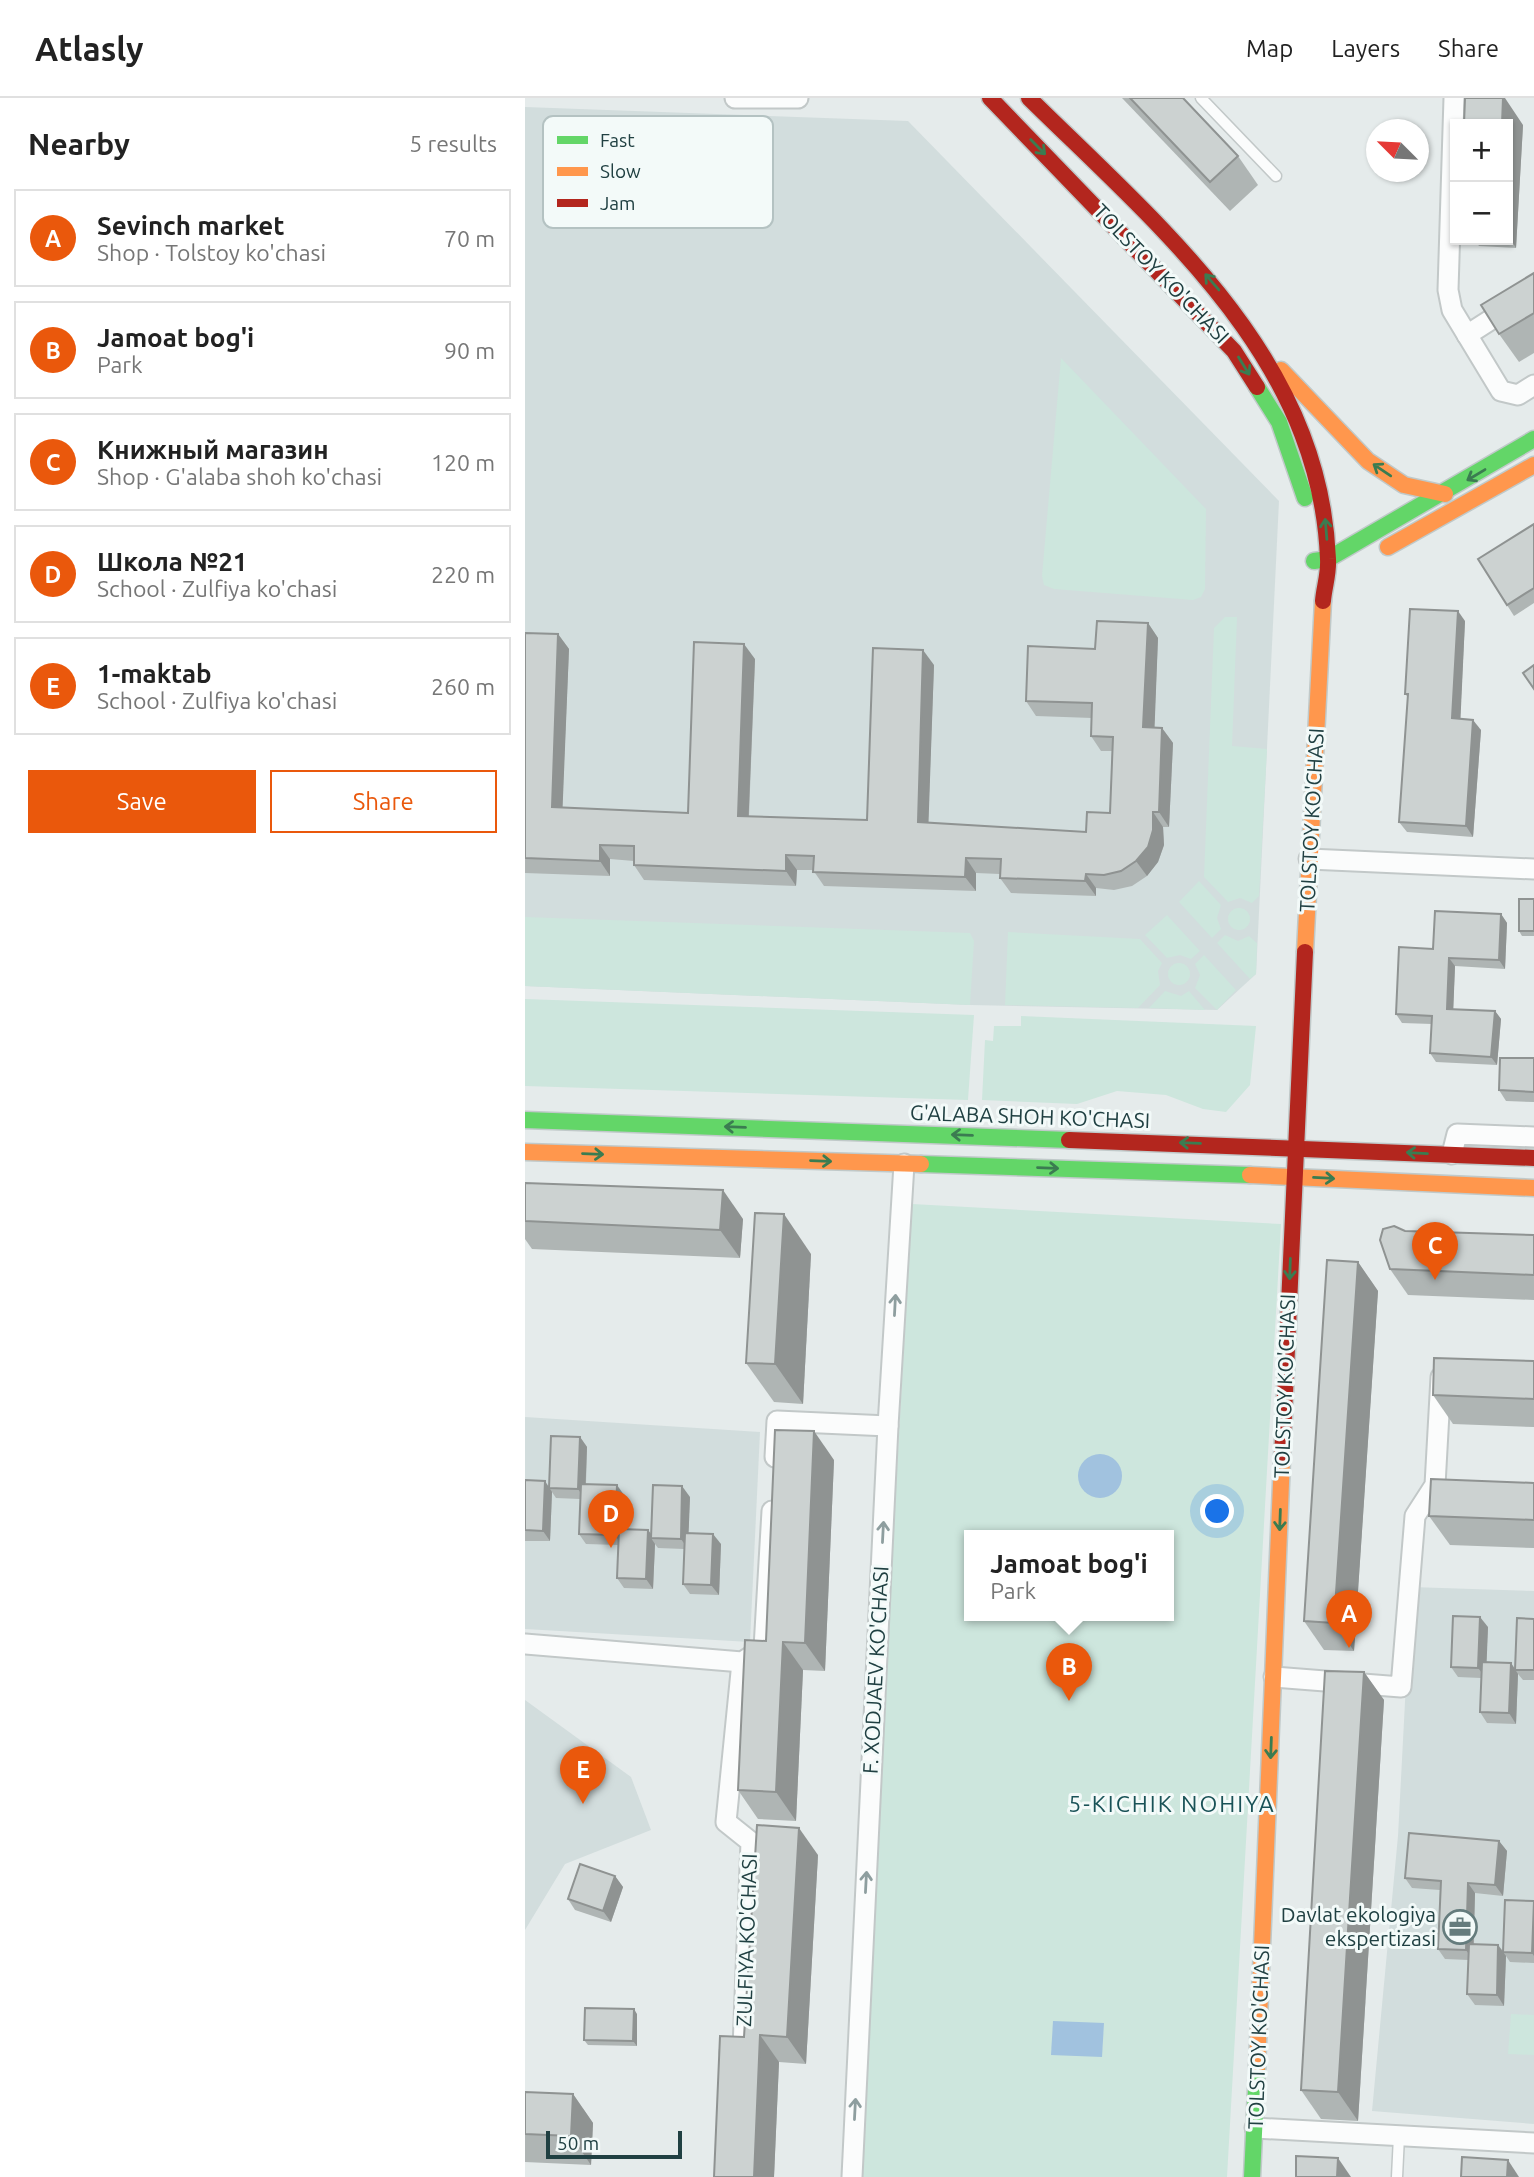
<!DOCTYPE html>
<meta charset="utf-8">
<style>
body{margin:0;font-family:Ubuntu,sans-serif;background:#f2f2f2;color:#222}
.controls{position:absolute;right:21px;top:21px;display:grid;overflow:hidden;border-radius:0px;box-shadow:0 2px 5px #0004}
.controls button{width:63px;height:63px;display:grid;place-items:center;padding:0;border:0;border-bottom:2px solid #e0e0e0;background:#fff;color:#222;font:35px sans-serif}
.compass{position:absolute;left:841px;top:21px;width:63px;height:63px;border-radius:50%;background:#fff;box-shadow:0 2px 5px #0004;rotate:294deg}
.scale{position:absolute;left:21px;bottom:18px;width:136px;box-sizing:border-box;padding-left:7px;border:4px solid #204042;border-top:0;font-size:19px;line-height:24px;white-space:nowrap;color:#204042;-webkit-text-stroke:5px #f3faf9;paint-order:stroke}
.you{position:absolute;left:693px;top:1414px;width:24px;height:24px;margin:-18px;border:5px solid #fff;border-radius:50%;background:#1a73e8;box-shadow:0 0 0 10px #1a73e833}
.badge{display:grid;place-items:center;width:46px;height:46px;border-radius:50%;background:#ea580c;color:#fff;font-size:23px;font-weight:700}
.pin{position:absolute;translate:-50% -58px;filter:drop-shadow(0 2px 4px #0008)}
.pin::after{content:'';position:absolute;top:37px;width:24px;height:21px;background:inherit;clip-path:polygon(0 0,100% 0,50% 100%)}
.popup{position:absolute;left:439px;top:1432px;width:210px;height:91px;box-sizing:border-box;display:grid;place-content:center;border-radius:0px;background:#fff;filter:drop-shadow(0 2px 5px #0005);font-size:23px;white-space:nowrap;color:#767676}
.popup b{font-size:26px;color:#222}
.popup::after{content:'';position:absolute;left:50%;top:100%;margin-left:-14px;border:14px solid transparent;border-top-color:#fff}
.list{margin:0;padding:0;list-style:none}
h2{display:flex;justify-content:space-between;align-items:center;height:91px;margin:0;padding:0 28px;font-size:30px}
h2 small{font-size:23px;font-weight:400;color:#767676}
.list li{display:grid;grid-template-columns:46px 1fr auto;gap:21px;align-items:center;box-sizing:border-box;height:98px;margin:0 14px 14px;padding:0 14px;border:2px solid #e0e0e0;border-radius:0px}
.list b{display:block;font-size:26px;white-space:nowrap}
.list p{margin:0;font-size:23px;white-space:nowrap;color:#767676}
.list em{font-size:23px;font-style:normal;color:#767676}
.actions{display:flex;gap:14px;padding:21px 28px}
.actions a{flex:1;padding:16px 0;border:2px solid #ea580c;border-radius:0px;text-align:center;font-size:24px;color:#ea580c}
.actions .main{background:#ea580c;color:#fff}
.map{position:relative;flex:none;width:1009px;height:2079px;overflow:hidden}
header{display:flex;align-items:center;gap:42px;box-sizing:border-box;height:98px;padding:0 35px;background:#fff;border-bottom:2px solid #e0e0e0}
header strong{font-size:33px}
nav{display:flex;gap:38px;margin-inline-start:auto;font-size:24px}
main{display:flex}
aside{flex:1;background:#fff}
.map>svg:first-child{display:block}
.built{fill:#d2dddd}
.green{fill:#cde6dd;fill-rule:evenodd}
.water{fill:#a1c2df}
.lines{fill:none;stroke-linecap:round;stroke-linejoin:round}
.lane-casing{stroke:#c2c8c8;stroke-width:13}
.street-casing{stroke:#c2c8c8;stroke-width:23}
.fast-casing{stroke:#c0c9c9;stroke-width:19}
.slow-casing{stroke:#c0c9c9;stroke-width:19}
.jam-casing{stroke:#c0c9c9;stroke-width:19}
.lane{stroke:#fbfcfc;stroke-width:10}
.street{stroke:#fbfcfc;stroke-width:19}
.fast{stroke:#63d668;stroke-width:16}
.slow{stroke:#ff974d;stroke-width:16}
.jam{stroke:#b3261e;stroke-width:16}
.wall{fill:#afb5b4}
.shaded-wall{fill:#8f9392}
.building{fill:#ccd2d1;stroke:#8f9392;stroke-width:2}
.oneway{stroke:#3b7c51}
.oneway2{stroke:#8e9e9f}
.labels{text-anchor:middle;stroke-width:6;stroke-linejoin:round;paint-order:stroke}
.street-label{font-size:21px;fill:#204042;stroke:#f3faf9}
.poi-label{font-size:21px;fill:#204042;stroke:#f3faf9;text-anchor:end}
.neighbourhood-label{font-size:23px;letter-spacing:2px;fill:#195257;stroke:#f3faf9}
.key{fill:#f3faf9;stroke:#b4c2c2;stroke-width:2}
.key-label{font-size:19px;fill:#204042}
</style>
<header>
<strong>Atlasly</strong>
<nav><a>Map</a><a>Layers</a><a>Share</a></nav>
</header>
<main>
<aside>
<h2>Nearby<small>5 results</small></h2>
<ul class="list">
<li><span class="badge">A</span><div><b>Sevinch market</b><p>Shop · Tolstoy ko'chasi</p></div><em>70 m</em></li>
<li><span class="badge">B</span><div><b>Jamoat bog'i</b><p>Park</p></div><em>90 m</em></li>
<li><span class="badge">C</span><div><b>Книжный магазин</b><p>Shop · G'alaba shoh ko'chasi</p></div><em>120 m</em></li>
<li><span class="badge">D</span><div><b>Школа №21</b><p>School · Zulfiya ko'chasi</p></div><em>220 m</em></li>
<li><span class="badge">E</span><div><b>1-maktab</b><p>School · Zulfiya ko'chasi</p></div><em>260 m</em></li>
</ul>
<div class="actions"><a class="main">Save</a><a>Share</a></div>
</aside>
<div class="map">
<svg width="1009" height="2079" viewBox="0 0 1009 2079">
<rect width="100%" height="100%" fill="#e5ebeb"/>
<g class="built">
<path d="M0 9 383 23 754 403 731 876 692 912 445 907 0 888Z"/>
<path d="M0 1319 235 1334 225 1544 0 1531Z"/>
<path d="M886 1489 1009 1493V2026L847 2013 873 1738Z"/>
<path d="M0 1602 106 1679 126 1732 40 1766 0 1832Z"/>
</g>
<g class="green">
<path d="M536 260 681 411 680 491 676 499 668 502 529 491 519 487 517 478Z"/>
<path d="M700 519H712L707 648 742 651 734 798 727 805 715 800 703 804 679 779 689 530Z"/>
<path d="M674 783 696 807 692 820 696 831 687 840 654 804Z"/>
<circle cx="714" cy="821" r="11"/>
<path d="M642 817 675 853 666 861 655 857 642 860 620 837Z"/>
<path d="M0 819 445 835 449 843 445 907 0 888Z"/>
<path d="M483 834 615 841 637 865 633 873 635 887 613 910 480 907Z"/>
<path d="M700 837 713 843 724 838 732 845 731 876 725 881 692 845Z"/>
<path d="M679 857 711 892 692 912 670 890 675 877 670 866Z"/>
<circle cx="654" cy="876" r="11"/>
<path d="M640 893 656 898 664 893 680 912 624 910Z"/>
<path d="M0 901 449 917 443 1002 0 988Z"/>
<path d="M496 918 731 928 725 987 701 1014 678 1011 641 997 592 993 552 1006 457 1002 460 942 468 943 469 928H496Z"/>
<path d="M387 1106 756 1126 702 2079H332ZM444 1437H644V1517H444Z"/>
<path d="M986 1916 1009 1917V1957L983 1956Z"/>
</g>
<g class="water">
<circle cx="575" cy="1378" r="22"/>
<path d="M528 1923 579 1925 577 1959 526 1957Z"/>
</g>
<g class="lines">
<g class="lane-casing">
<g id="lane">
<path d="M676 0 751 78"/>
<path d="M872 2079 874 2038"/>
</g>
</g>
<g class="street-casing">
<g id="street">
<path d="M210 0H273"/>
<path d="M929 0 923 192 927 212 976 293 993 297 1009 287"/>
<path d="M942 237 1009 194"/>
<path d="M784 761 1009 771"/>
<path d="M927 1056 932 1036 1009 1039"/>
<path d="M250 1359 252 1323 363 1328"/>
<path d="M0 1546 217 1564 239 1550 247 1413"/>
<path d="M749 1579 876 1589 890 1418 910 1387 916 1279"/>
<path d="M205 1954 218 1950 226 1744 201 1724 217 1564"/>
<path d="M730 2030 1009 2045"/>
<path d="M327 2079 363 1328 379 1066"/>
</g>
</g>
<g class="fast-casing">
<g id="fast">
<path d="M732 289 754 324 780 400"/>
<path d="M789 463 803 461 1009 341"/>
<path d="M0 1022 544 1042"/>
<path d="M396 1066 725 1077"/>
<path d="M727 2079 732 1970"/>
</g>
</g>
<g class="slow-casing">
<g id="slow">
<path d="M756 272 843 363 879 387 920 396"/>
<path d="M863 449 1009 367"/>
<path d="M780 854 798 503"/>
<path d="M0 1054 396 1066"/>
<path d="M725 1077 1009 1090"/>
<path d="M732 1970 757 1361"/>
</g>
</g>
<g class="jam-casing">
<g id="jam">
<path d="M465 0 709 253 732 289"/>
<path d="M504 0C637 131 795 260 803 461 804 476 799 489 798 503"/>
<path d="M544 1042 1009 1060"/>
<path d="M757 1361 780 854"/>
</g>
</g>
<use href="#lane" class="lane"/>
<use href="#street" class="street"/>
<use href="#fast" class="fast"/>
<use href="#slow" class="slow"/>
<use href="#jam" class="jam"/>
</g>
<g class="wall">
<path d="M597 0H658L713 58 733 87 705 113Z"/>
<path d="M983 26 998 27 991 150 954 148 950 142H983Z"/>
<path d="M1009 175V255L994 264 974 236Z"/>
<path d="M1009 426V505L989 518 982 507Z"/>
<path d="M940 523 935 621 956 632 948 739 882 734 874 724 883 599 880 596Z"/>
<path d="M623 525 633 540 629 630H637L648 645 644 729H638L639 747 633 764 622 778 607 788 589 792 571 790V798L486 795 475 780V776L451 775V793L299 788 288 772H272L271 788 119 782 109 767V763L85 761V778L0 775V535L33 536 44 551 37 710 163 715 230 561 224 718 342 722 409 567 403 725 561 734 585 715 587 653H576L566 638 567 620 511 618 501 603 570 551Z"/>
<path d="M1009 801V838H997L994 833Z"/>
<path d="M976 816 982 825 980 871 930 868 928 911 970 913 976 921 972 967 911 964 905 955 907 926 877 925 871 916 908 851Z"/>
<path d="M1009 960V1004L981 1003 974 992Z"/>
<path d="M0 1085 218 1121 215 1160 7 1151 0 1141Z"/>
<path d="M880 1133 1009 1137V1202L883 1197 865 1171Z"/>
<path d="M286 1156 278 1306 249 1304 221 1265Z"/>
<path d="M833 1164 853 1193 829 1553 799 1552 779 1523Z"/>
<path d="M1009 1263V1329L928 1326 908 1297Z"/>
<path d="M55 1339 62 1349 61 1386 99 1397 98 1431 123 1432 126 1436 165 1399 163 1435 196 1446 194 1497 165 1496 158 1486 159 1451 133 1450 130 1446 128 1491 99 1490 92 1480 93 1447 61 1446 54 1436 55 1401 31 1400 27 1394 25 1443H0V1382L24 1389Z"/>
<path d="M309 1362 300 1573 278 1572 271 1723 233 1721 213 1692 241 1543Z"/>
<path d="M1009 1385V1450L925 1447 904 1418Z"/>
<path d="M1009 1521V1582H998L993 1576 991 1626 962 1625 955 1614 956 1580 933 1579 926 1569 963 1529 961 1564 986 1565 990 1571Z"/>
<path d="M839 1574 859 1602 833 2023 796 2021 776 1992Z"/>
<path d="M974 1743 982 1753 978 1798 950 1795 949 1846 973 1847 978 1853 1009 1804V1865L985 1864 981 1858 979 1908 950 1907 942 1896 944 1862 920 1861 913 1851 915 1792 887 1790 880 1780Z"/>
<path d="M293 1757 281 1966 254 1964 249 2079H189L219 1939Z"/>
<path d="M90 1778 98 1789 86 1824 50 1812 43 1801Z"/>
<path d="M112 1916V1948L63 1947 59 1942Z"/>
<path d="M0 1994 48 1996 68 2025 66 2067 0 2064Z"/>
</g>
<g class="shaded-wall">
<path d="M978 0H980L998 27 991 150 983 137V26H977Z"/>
<path d="M933 513 940 523 935 631 927 620Z"/>
<path d="M623 525 633 540 629 644 618 629Z"/>
<path d="M33 536 44 551 37 724 27 709Z"/>
<path d="M219 546 230 561 223 733 213 718Z"/>
<path d="M398 552 409 567 403 739 393 724Z"/>
<path d="M948 622 956 632 948 739 941 728Z"/>
<path d="M637 630 648 645 644 729 634 714Z"/>
<path d="M628 714 638 729 639 747 633 764 622 778 611 763Z"/>
<path d="M75 747 85 761V778L75 763Z"/>
<path d="M261 757 272 772 271 788 261 773Z"/>
<path d="M441 760 451 775V793L440 779Z"/>
<path d="M561 776 571 790V798L560 783Z"/>
<path d="M976 816 982 825 980 871 974 862Z"/>
<path d="M924 860 930 868 928 919 922 911Z"/>
<path d="M970 913 976 921 972 967 966 959Z"/>
<path d="M198 1092 218 1121 215 1160 195 1132Z"/>
<path d="M259 1116 286 1156 278 1306 250 1266Z"/>
<path d="M833 1164 853 1193 829 1553 809 1525Z"/>
<path d="M289 1333 309 1362 300 1573 280 1545Z"/>
<path d="M55 1339 62 1349 60 1401 53 1391Z"/>
<path d="M20 1383 27 1394 25 1443 18 1433Z"/>
<path d="M92 1387 99 1397 97 1448 90 1437Z"/>
<path d="M157 1388 165 1399 163 1451 156 1441Z"/>
<path d="M123 1432 129 1440H126L130 1446 128 1491 121 1481Z"/>
<path d="M188 1436 196 1446 194 1497 186 1487Z"/>
<path d="M955 1519 963 1529 961 1580 953 1570Z"/>
<path d="M258 1544 278 1572 271 1723 251 1694Z"/>
<path d="M986 1565 993 1576 991 1626 984 1615Z"/>
<path d="M839 1574 859 1602 833 2023 813 1994Z"/>
<path d="M274 1730 293 1757 281 1966 262 1939Z"/>
<path d="M974 1743 982 1753 978 1798 970 1787Z"/>
<path d="M90 1778 98 1789 86 1824 78 1813Z"/>
<path d="M943 1785 950 1795 948 1862 941 1852Z"/>
<path d="M1009 1804V1858L1007 1855Z"/>
<path d="M973 1847 981 1858 979 1908 972 1897Z"/>
<path d="M109 1911 112 1916V1948L108 1943Z"/>
<path d="M235 1937 254 1964 249 2079H229Z"/>
<path d="M48 1996 68 2025 66 2067 46 2038Z"/>
<path d="M813 2060 826 2079H812Z"/>
<path d="M983 2062 994 2079H982Z"/>
</g>
<g class="building">
<path d="M605 0H658L713 58 685 84Z"/>
<path d="M940 0H978L977 26H939Z"/>
<path d="M1009 175V215L974 236 956 207Z"/>
<path d="M1009 426V490L982 507 953 461Z"/>
<path d="M885 511 933 513 927 620 948 622 941 728 874 724 883 596H880Z"/>
<path d="M572 523 623 525 618 629 637 630 634 714H628V732L623 749 611 763 596 773 579 777 561 776 560 783 475 780 476 761 441 760 440 779 288 774 289 758 261 757V773L109 767V748L75 747V763L0 760V535L33 536 27 709 163 715 169 544 219 546 213 718 342 722 348 550 398 552 393 724 561 734 562 714 585 715 588 639 566 638 567 605 501 603 503 548 570 551Z"/>
<path d="M1009 567V591L998 575Z"/>
<rect x="994" y="801" width="15" height="32"/>
<path d="M910 813 976 816 974 862 924 860 922 911 970 913 966 959 905 955 907 918 871 916 874 849 908 851Z"/>
<path d="M975 960H1009V994L974 992Z"/>
<path d="M0 1085 198 1092 195 1132 0 1123Z"/>
<path d="M230 1115 259 1116 250 1266 221 1265Z"/>
<path d="M869 1128 880 1133 1009 1137V1177L865 1171 855 1142 858 1131Z"/>
<path d="M802 1162 833 1164 809 1525 779 1523Z"/>
<path d="M909 1260 1009 1263V1301L908 1297Z"/>
<path d="M250 1332 289 1333 280 1545 258 1544 251 1694 213 1692 220 1542 241 1543Z"/>
<path d="M26 1338 55 1339 53 1391 24 1390Z"/>
<path d="M906 1381 1009 1385V1422L904 1418Z"/>
<path d="M0 1382 20 1383 18 1433 0 1432Z"/>
<path d="M56 1386 92 1387 90 1437 54 1436Z"/>
<path d="M128 1387 157 1388 156 1441 126 1440Z"/>
<path d="M94 1431 123 1432 121 1481 92 1480Z"/>
<path d="M160 1435 188 1436 186 1487 158 1486Z"/>
<path d="M928 1518 955 1519 953 1570 926 1569Z"/>
<path d="M992 1520 1009 1521V1572H990Z"/>
<path d="M957 1564 986 1565 984 1615 955 1614Z"/>
<path d="M800 1573 839 1574 813 1994 776 1992Z"/>
<path d="M232 1727 274 1730 262 1939 235 1937 229 2079H189L195 1938 219 1939Z"/>
<path d="M884 1735 974 1743 970 1787 943 1785 941 1852 913 1851 916 1783 880 1780Z"/>
<path d="M55 1766 90 1778 78 1813 43 1801Z"/>
<path d="M980 1802 1009 1803 1007 1855 978 1854Z"/>
<path d="M944 1846 973 1847 972 1897 942 1896Z"/>
<path d="M60 1910 109 1911 108 1943 59 1942Z"/>
<path d="M0 1994 48 1996 46 2038 0 2036Z"/>
<path d="M771 2058 813 2060 812 2079H771Z"/>
<path d="M937 2059 983 2062 982 2079H936Z"/>
</g>
<defs><path id="oneway-shaft" d="M-6 0H5M1.5-3L5.5 0L1.5 3" fill="none" stroke-width="1.6" stroke-linecap="round" stroke-linejoin="round" transform="scale(1.75)"/></defs>
<g class="oneway">
<use href="#oneway-shaft" transform="translate(513 49) rotate(46)"/>
<use href="#oneway-shaft" transform="translate(687 184) rotate(-131)"/>
<use href="#oneway-shaft" transform="translate(719 268) rotate(58)"/>
<use href="#oneway-shaft" transform="translate(857 372) rotate(-146)"/>
<use href="#oneway-shaft" transform="translate(951 377) rotate(149)"/>
<use href="#oneway-shaft" transform="translate(801 431) rotate(-95)"/>
<use href="#oneway-shaft" transform="translate(210 1029) rotate(-178)"/>
<use href="#oneway-shaft" transform="translate(437 1037) rotate(-178)"/>
<use href="#oneway-shaft" transform="translate(665 1045) rotate(-178)"/>
<use href="#oneway-shaft" transform="translate(892 1055) rotate(-177)"/>
<use href="#oneway-shaft" transform="translate(68 1056) rotate(2)"/>
<use href="#oneway-shaft" transform="translate(296 1063) rotate(2)"/>
<use href="#oneway-shaft" transform="translate(523 1070) rotate(2)"/>
<use href="#oneway-shaft" transform="translate(799 1080) rotate(3)"/>
<use href="#oneway-shaft" transform="translate(765 1171) rotate(92)"/>
<use href="#oneway-shaft" transform="translate(755 1422) rotate(92)"/>
<use href="#oneway-shaft" transform="translate(746 1650) rotate(92)"/>
</g>
<g class="oneway2">
<use href="#oneway-shaft" transform="translate(370 1207) rotate(-87)"/>
<use href="#oneway-shaft" transform="translate(358 1434) rotate(-87)"/>
<use href="#oneway-shaft" transform="translate(341 1784) rotate(-87)"/>
<use href="#oneway-shaft" transform="translate(330 2011) rotate(-87)"/>
</g>
<defs>
<g id="office-ring" transform="scale(1.75)"><circle r="9.5" fill="#f3faf9" stroke="#657c7d" stroke-width="1.5"/><path d="M-6-3h4V-5.5h4V-3h4V5H-6ZM-1-4.5V-3h2v-1.5ZM-6 0V1H6V0Z" fill="#657c7d"/></g>
</defs>
<g fill-rule="evenodd">
<use href="#office-ring" x="935" y="1829"/>
</g>
<g class="labels">
<g class="street-label">
<text transform="translate(636 176) rotate(46)" y="7">TOLSTOY KO'CHASI</text>
<text transform="translate(787 722) rotate(-87)" y="7">TOLSTOY KO'CHASI</text>
<text transform="translate(505 1019) rotate(2)" y="7">G'ALABA SHOH KO'CHASI</text>
<text transform="translate(760 1288) rotate(-88)" y="7">TOLSTOY KO'CHASI</text>
<text transform="translate(351 1572) rotate(-87)" y="7">F. XODJAEV KO'CHASI</text>
<text transform="translate(222 1842) rotate(-88)" y="7">ZULFIYA KO'CHASI</text>
<text transform="translate(734 1939) rotate(-88)" y="7">TOLSTOY KO'CHASI</text>
</g>
<g class="poi-label">
<text x="911" y="1824">Davlat ekologiya<tspan x="911" dy="24">ekspertizasi</tspan></text>
</g>
<g class="neighbourhood-label">
<text x="647" y="1714">5-KICHIK NOHIYA</text>
</g>
</g>
<rect x="18" y="18" width="230" height="112" rx="10" class="key"/>
<rect x="32" y="38" width="31" height="8" fill="#63d668"/>
<rect x="32" y="69" width="31" height="9" fill="#ff974d"/>
<rect x="32" y="101" width="31" height="8" fill="#b3261e"/>
<g class="key-label">
<text x="75" y="49">Fast</text>
<text x="75" y="80">Slow</text>
<text x="75" y="112">Jam</text>
</g>
</svg>
<div class="controls">
<button>+</button>
<button>−</button>
</div>
<svg class="compass" viewBox="-18 -18 36 36"><path d="M0-13l5 13h-10z" fill="#e53935"/><path d="M0 13l5-13h-10z" fill="#767676"/></svg>
<div class="scale">50 m</div>
<div class="you"></div>
<div class="pin badge" style="left:824px;top:1550px">A</div>
<div class="pin badge" style="left:544px;top:1603px">B</div>
<div class="popup"><b>Jamoat bog'i</b>Park</div>
<div class="pin badge" style="left:910px;top:1182px">C</div>
<div class="pin badge" style="left:86px;top:1450px">D</div>
<div class="pin badge" style="left:58px;top:1706px">E</div>
</div>
</main>
